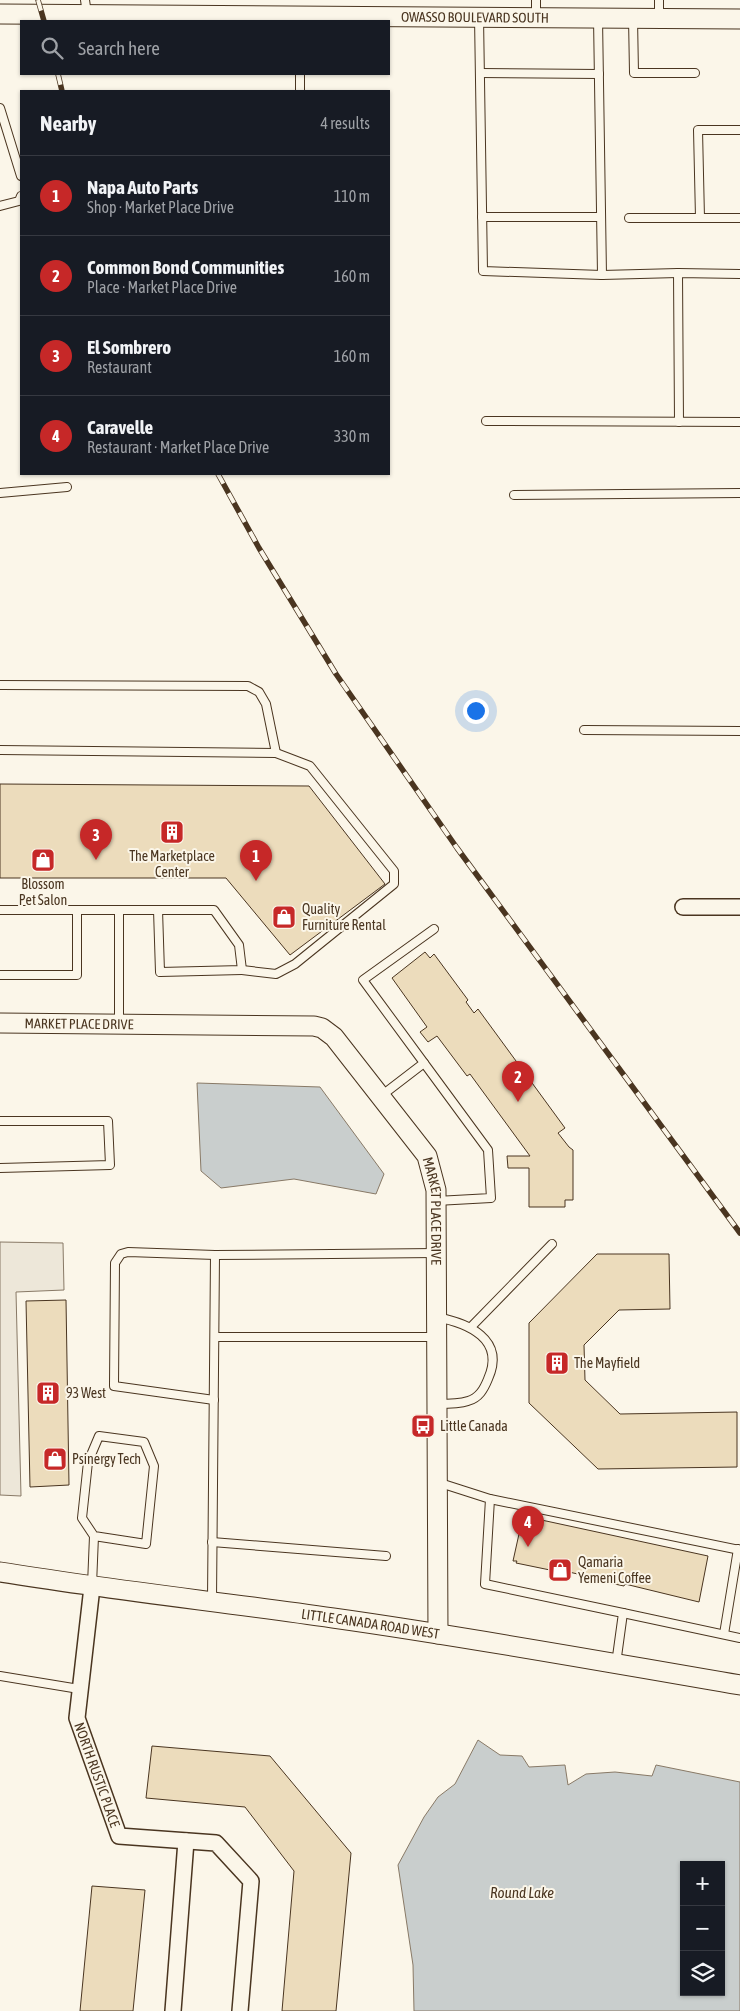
<!DOCTYPE html>
<meta charset="utf-8">
<style>
body{margin:0;font-family:"Asap Condensed",sans-serif;background:#242831;color:#f1f3f6}
.controls{position:absolute;right:15px;bottom:15px;display:grid;overflow:hidden;border-radius:0px;box-shadow:0 1px 4px #0004}
.controls button{width:45px;height:45px;display:grid;place-items:center;padding:0;border:0;border-bottom:1px solid #363941;background:#171b24;color:#f1f3f6;font:25px sans-serif}
.you{position:absolute;left:475px;top:710px;width:18px;height:18px;margin:-12px;border:4px solid #fff;border-radius:50%;background:#1a73e8;box-shadow:0 0 0 8px #1a73e833}
.badge{display:grid;place-items:center;width:32px;height:32px;border-radius:50%;background:#c62828;color:#fff;font-size:16px;font-weight:700}
.pin{position:absolute;translate:-50% -41px;filter:drop-shadow(0 1px 2px #0008)}
.pin::after{content:'';position:absolute;top:26px;width:18px;height:15px;background:inherit;clip-path:polygon(0 0,100% 0,50% 100%)}
.list{margin:0;padding:0;list-style:none}
h2{display:flex;justify-content:space-between;align-items:center;height:65px;margin:0;padding:0 20px;font-size:21px}
h2 small{font-size:16px;font-weight:400;color:#9ea1a6}
.list li{display:grid;grid-template-columns:32px 1fr auto;gap:15px;align-items:center;box-sizing:border-box;height:80px;padding:0 20px;border-top:1px solid #363941}
.list b{display:block;font-size:19px;white-space:nowrap}
.list p{margin:0;font-size:16px;white-space:nowrap;color:#9ea1a6}
.list em{font-size:16px;font-style:normal;color:#9ea1a6}
.icon{flex:none;width:28px;height:28px;fill:none;stroke:currentColor;stroke-width:2;stroke-linecap:round;stroke-linejoin:round}
.map{position:relative;flex:none;width:740px;height:2011px;overflow:hidden}
.search{position:absolute;background:#171b24;box-shadow:0 1px 4px #0004;left:20px;top:20px;width:370px;height:55px;display:flex;align-items:center;gap:12px;box-sizing:border-box;padding:0 18px;border-radius:0px;color:#9ea1a6;font-size:19px}
.panel{position:absolute;background:#171b24;box-shadow:0 1px 4px #0004;left:20px;top:90px;width:370px;height:385px;border-radius:0px}
.map>svg:first-child{display:block}
.parking{fill:#ede7d9;stroke:#887966}
.water{fill:#c9cecd;stroke:#887966;fill-rule:evenodd}
.building{fill:#ecdcbc;stroke:#4a3520}
.lines{fill:none;stroke-linecap:round;stroke-linejoin:round}
.service-casing{stroke:#4a3520;stroke-width:10}
.minor-casing{stroke:#4a3520;stroke-width:18}
.tertiary-casing{stroke:#4a3520;stroke-width:21}
.service{stroke:#fbf6e9;stroke-width:8}
.minor{stroke:#fbf6e9;stroke-width:15}
.tertiary{stroke:#fbf6e9;stroke-width:19}
.rail-casing{stroke:#4a3520;stroke-width:5.5}
.rail{stroke:#fbf6e9;stroke-width:4;stroke-dasharray:11;stroke-linecap:butt}
.labels{text-anchor:middle;stroke-width:4;stroke-linejoin:round;paint-order:stroke}
.street-label{font-size:14px;fill:#4a3520;stroke:#fbf6e9}
.poi-label{font-size:14px;fill:#4a3520;stroke:#fbf6e9;text-anchor:start}
.water-label{font-size:15px;font-style:italic;fill:#4a3520;stroke:#fbf6e9}
</style>
<div class="map">
<svg width="740" height="2011" viewBox="0 0 740 2011">
<rect width="100%" height="100%" fill="#fbf6e9"/>
<path class="parking" d="M0 1242 63 1243 64 1290 16 1292 21 1496 0 1495Z"/>
<g class="water">
<path d="M197 1083 320 1087 384 1174 376 1194 294 1179 221 1188 201 1171Z"/>
<path d="M478 1740 500 1755 522 1756 529 1767 565 1765 568 1785 586 1774 615 1772 652 1776 656 1765 740 1782V2011H414L413 1965 398 1865 424 1817 438 1797 455 1784ZM684 1865H721V1992H684Z"/>
</g>
<g class="building">
<path d="M0 784 309 786 385 884 290 955 226 878H0Z"/>
<path d="M425 952 430 958 434 954 468 1000 466 1002 474 1013 478 1009 565 1128 558 1133 569 1147 573 1150V1200H565V1207H529V1168H508L507 1156H530L470 1074 467 1076 437 1036 428 1042 420 1032 427 1027 392 978Z"/>
<path d="M597 1254H669L670 1309 619 1310 584 1345 585 1380 620 1414 737 1412V1467L598 1469 529 1403V1323Z"/>
<path d="M66 1300 69 1485 30 1487 26 1301Z"/>
<path d="M523 1516 708 1556 699 1602 625 1584 624 1586 591 1579V1577L560 1570 550 1568V1570L516 1563 517 1561H513Z"/>
<path d="M152 1746 270 1756 351 1853 336 2011H282L294 1871 245 1807 146 1798Z"/>
<path d="M92 1886 145 1890 133 2011H80Z"/>
</g>
<g class="lines">
<g class="service-casing">
<g id="service">
<path d="M85 0 87 14"/>
<path d="M536 0V17"/>
<path d="M659 0V18"/>
<path d="M479 17 483 271 602 275 598 18"/>
<path d="M633 18 634 73H695"/>
<path d="M480 73 599 74"/>
<path d="M300 74V91"/>
<path d="M0 108 21 176"/>
<path d="M0 206 19 201 21 196"/>
<path d="M482 217H601"/>
<path d="M629 218H740"/>
<path d="M700 218 698 130H740"/>
<path d="M602 275 678 273"/>
<path d="M486 421 740 422"/>
<path d="M679 422 678 273 740 274"/>
<path d="M0 493 67 487"/>
<path d="M514 495 740 493"/>
<path d="M0 685 248 686 259 692 266 704 276 753"/>
<path d="M584 730 740 731"/>
<path d="M0 750 276 753 310 766 394 871V884L295 964 276 974 242 970"/>
<path d="M0 910H119V1024"/>
<path d="M119 910H214L239 945 242 970 160 972 158 910"/>
<path d="M0 975H77V910"/>
<path d="M424 1063 488 1150 491 1198 436 1201"/>
<path d="M381 1096 424 1063 363 980 434 929"/>
<path d="M0 1121H108L110 1165 0 1168"/>
<path d="M436 1317C468 1323 506 1339 488 1379 484 1389 479 1398 468 1401 459 1404 447 1404 437 1404"/>
<path d="M471 1327 552 1244"/>
<path d="M215 1337H435"/>
<path d="M214 1400 114 1386 115 1263 121 1254 128 1252 215 1255"/>
<path d="M437 1482 490 1499 485 1584 623 1613 616 1664"/>
<path d="M490 1499 740 1550"/>
<path d="M212 1542 386 1556"/>
<path d="M92 1585 94 1536 146 1544 154 1466 144 1442 99 1436 88 1462 82 1518 94 1536"/>
<path d="M212 1600 215 1255 436 1253"/>
<path d="M623 1613 740 1638"/>
<path d="M724 1634 738 1549"/>
<path d="M0 1676 79 1689"/>
</g>
</g>
<g class="minor-casing">
<g id="minor">
<path d="M683 907H740"/>
<path id="s1" d="M92 1587 77 1718 119 1836 216 1843 251 1881 240 2011"/>
<path d="M173 2011 186 1841"/>
</g>
</g>
<g class="tertiary-casing">
<g id="tertiary">
<path id="s2" d="M0 14 740 19"/>
<path id="s3" d="M0 1023 314 1026 322 1028 334 1037 427 1156 436 1190 438 1634"/>
<path id="s4" d="M0 1572C111 1590 222 1602 333 1618 469 1637 605 1662 740 1685"/>
</g>
</g>
<use href="#service" class="service"/>
<use href="#minor" class="minor"/>
<use href="#tertiary" class="tertiary"/>
<g class="rail-casing">
<g id="rail">
<path d="M38 0 44 21"/>
<path d="M58 74 62 91"/>
<path d="M218 474 259 548 336 674 457 848 740 1233"/>
</g>
</g>
<use href="#rail" class="rail"/>
</g>
<defs>
<g id="building-square" transform="scale(1.25)"><rect x="-9" y="-9" width="18" height="18" rx="4" fill="#c62828" stroke="#fbf6e9"/><path d="M-4-6H4V6H1V3H-1V6H-4ZM-2.5-4.3h1.7v1.8h-1.7ZM.8-4.3h1.7v1.8H.8ZM-2.5-1h1.7V.8h-1.7ZM.8-1h1.7V.8H.8Z" fill="#fff"/></g>
<g id="shop-square" transform="scale(1.25)"><rect x="-9" y="-9" width="18" height="18" rx="4" fill="#c62828" stroke="#fbf6e9"/><path d="M-5-2.5h2.3a2.7 3.5 0 0 1 5.4 0H5L5.5 6h-11ZM-1.5-2.5h3a1.5 2.3 0 0 0-3 0Z" fill="#fff"/></g>
<g id="bus-square" transform="scale(1.25)"><rect x="-9" y="-9" width="18" height="18" rx="4" fill="#c62828" stroke="#fbf6e9"/><path d="M-5-6H5V4H4V6H2V4H-2V6H-4V4H-5ZM-3.5-4V0h7V-4ZM-3.5 1.2v1.5H-2V1.2ZM2 1.2v1.5H3.5V1.2Z" fill="#fff"/></g>
</defs>
<g fill-rule="evenodd">
<use href="#building-square" x="172" y="832"/>
<use href="#shop-square" x="43" y="860"/>
<use href="#shop-square" x="284" y="917"/>
<use href="#building-square" x="557" y="1363"/>
<use href="#building-square" x="48" y="1393"/>
<use href="#bus-square" x="423" y="1426"/>
<use href="#shop-square" x="55" y="1459"/>
<use href="#shop-square" x="560" y="1570"/>
</g>
<g class="labels">
<g class="street-label">
<text dy="5" stroke="none"><textPath href="#s2" startOffset="475">OWASSO BOULEVARD SOUTH</textPath></text>
<text dy="5" stroke="none"><textPath href="#s3" startOffset="79">MARKET PLACE DRIVE</textPath></text>
<text dy="5" stroke="none"><textPath href="#s3" startOffset="544">MARKET PLACE DRIVE</textPath></text>
<text dy="5" stroke="none"><textPath href="#s4" startOffset="374">LITTLE CANADA ROAD WEST</textPath></text>
<text dy="5" stroke="none"><textPath href="#s1" startOffset="192">NORTH RUSTIC PLACE</textPath></text>
</g>
<g class="poi-label">
<text x="172" y="861" text-anchor="middle">The Marketplace<tspan x="172" dy="16">Center</tspan></text>
<text x="43" y="889" text-anchor="middle">Blossom<tspan x="43" dy="16">Pet Salon</tspan></text>
<text x="302" y="914">Quality<tspan x="302" dy="16">Furniture Rental</tspan></text>
<text x="574" y="1368">The Mayfield</text>
<text x="66" y="1398">93 West</text>
<text x="440" y="1431">Little Canada</text>
<text x="72" y="1464">Psinergy Tech</text>
<text x="578" y="1567">Qamaria<tspan x="578" dy="16">Yemeni Coffee</tspan></text>
</g>
<g class="water-label">
<text x="522" y="1898">Round Lake</text>
</g>
</g>
</svg>
<div class="controls">
<button>+</button>
<button>−</button>
<button><svg class="icon" aria-label="layers" viewBox="0 0 24 24"><path d="M12 4l9 5-9 5-9-5zM3 14l9 5 9-5"/></svg></button>
</div>
<div class="you"></div>
<div class="pin badge" style="left:256px;top:881px">1</div>
<div class="pin badge" style="left:518px;top:1102px">2</div>
<div class="pin badge" style="left:96px;top:860px">3</div>
<div class="pin badge" style="left:528px;top:1547px">4</div>
<div class="search"><svg class="icon" aria-label="search" viewBox="0 0 24 24"><circle cx="10" cy="10" r="6"/><path d="M15 15l6 6"/></svg>Search here</div>
<section class="panel">
<h2>Nearby<small>4 results</small></h2>
<ul class="list">
<li><span class="badge">1</span><div><b>Napa Auto Parts</b><p>Shop · Market Place Drive</p></div><em>110 m</em></li>
<li><span class="badge">2</span><div><b>Common Bond Communities</b><p>Place · Market Place Drive</p></div><em>160 m</em></li>
<li><span class="badge">3</span><div><b>El Sombrero</b><p>Restaurant</p></div><em>160 m</em></li>
<li><span class="badge">4</span><div><b>Caravelle</b><p>Restaurant · Market Place Drive</p></div><em>330 m</em></li>
</ul>
</section>
</div>
